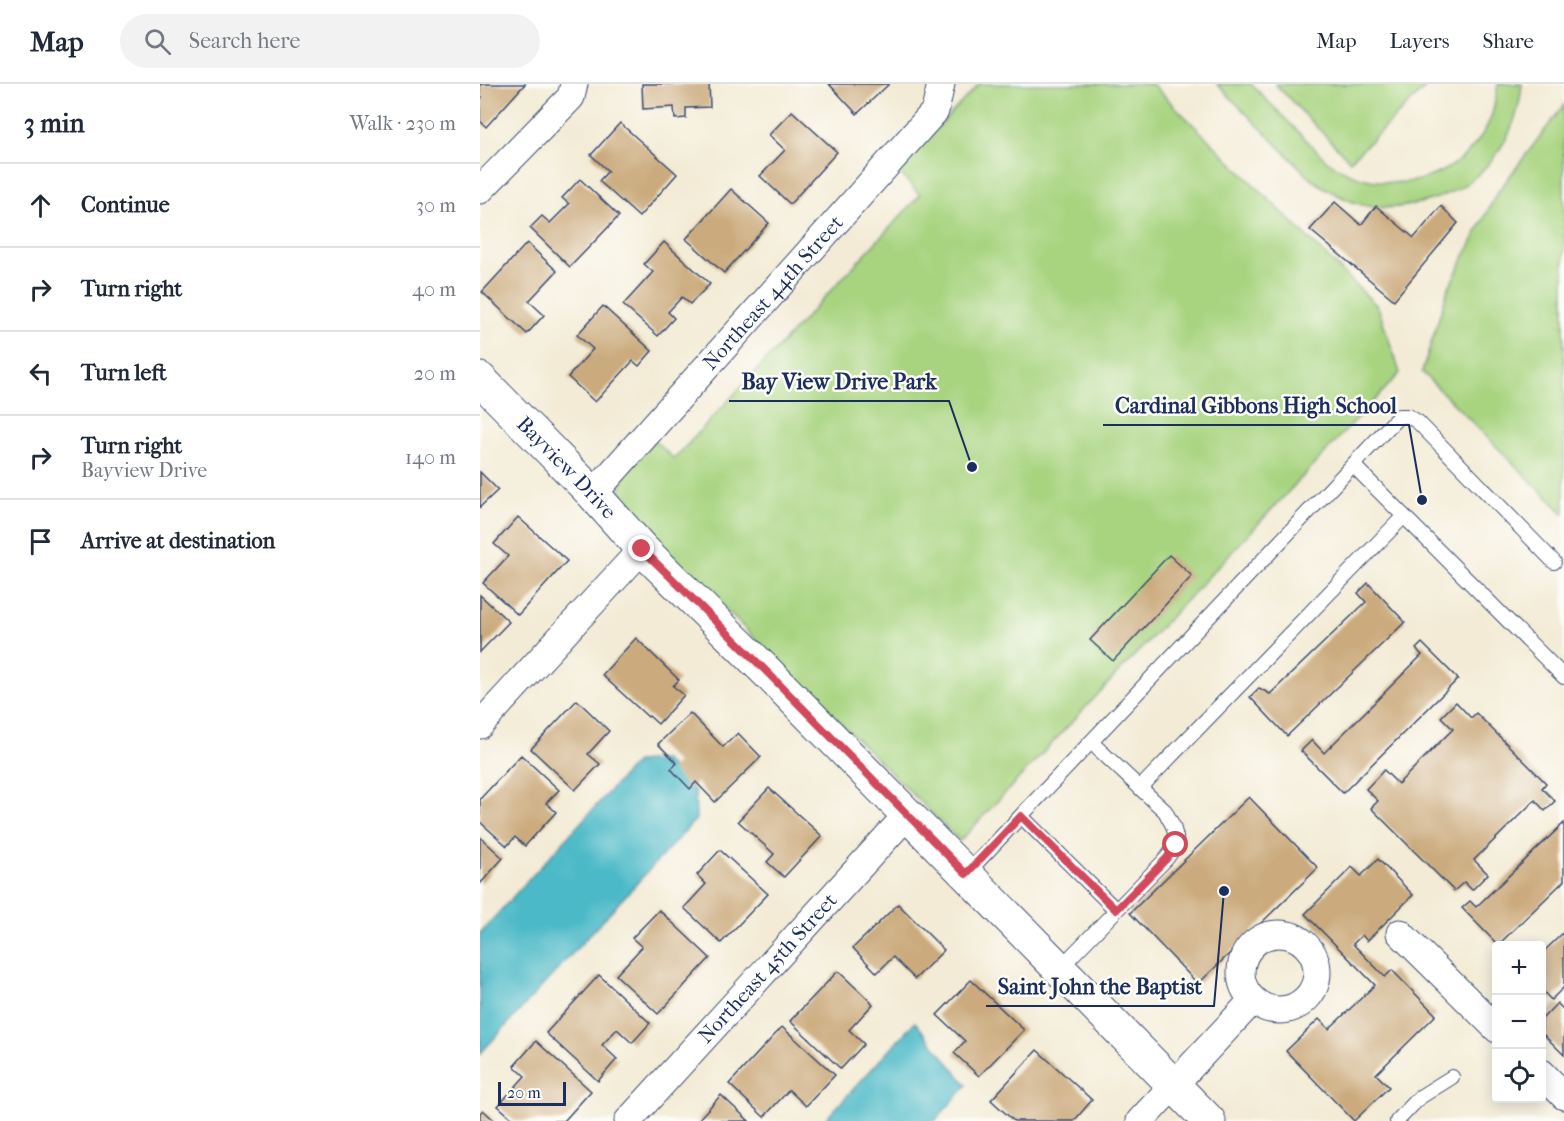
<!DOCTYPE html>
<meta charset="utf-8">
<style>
body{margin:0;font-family:"IM FELL French Canon",serif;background:#f2f2f3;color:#1f2937}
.controls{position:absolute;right:18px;bottom:18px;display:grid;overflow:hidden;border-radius:6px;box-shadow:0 3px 15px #0003}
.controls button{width:54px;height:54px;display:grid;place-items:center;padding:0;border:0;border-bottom:2px solid #e0e1e3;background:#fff;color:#1f2937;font:30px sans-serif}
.scale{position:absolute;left:18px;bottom:15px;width:68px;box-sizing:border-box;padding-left:6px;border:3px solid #1b2f5e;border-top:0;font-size:16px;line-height:21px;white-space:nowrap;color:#1b2f5e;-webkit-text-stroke:4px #fdfcf7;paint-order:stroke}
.stop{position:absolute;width:18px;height:18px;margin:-14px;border:4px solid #d1495b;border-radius:50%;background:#fff}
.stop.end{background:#d1495b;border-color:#fff;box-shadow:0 2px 6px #0008}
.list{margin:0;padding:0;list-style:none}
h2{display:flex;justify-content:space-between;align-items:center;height:78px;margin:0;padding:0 24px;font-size:26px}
h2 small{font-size:20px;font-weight:400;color:#747a83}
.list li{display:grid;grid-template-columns:39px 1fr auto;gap:18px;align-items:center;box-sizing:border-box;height:84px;padding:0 24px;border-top:2px solid #e0e1e3}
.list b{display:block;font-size:22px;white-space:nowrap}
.list p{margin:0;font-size:20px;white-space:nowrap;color:#747a83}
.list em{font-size:20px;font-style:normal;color:#747a83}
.icon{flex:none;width:33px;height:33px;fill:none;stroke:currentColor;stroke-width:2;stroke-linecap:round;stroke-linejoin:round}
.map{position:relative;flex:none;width:1084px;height:1037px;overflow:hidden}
header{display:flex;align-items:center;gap:36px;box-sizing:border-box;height:84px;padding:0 30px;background:#fff;border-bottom:2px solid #e0e1e3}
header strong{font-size:28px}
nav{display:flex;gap:33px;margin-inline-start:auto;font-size:21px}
.search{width:420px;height:54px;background:#f2f2f3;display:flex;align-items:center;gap:15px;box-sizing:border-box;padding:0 21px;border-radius:33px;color:#747a83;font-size:22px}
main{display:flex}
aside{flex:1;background:#fff}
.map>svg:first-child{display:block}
.green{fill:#a8d480;stroke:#62826f;stroke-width:1.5}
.water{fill:#4cb9c7;stroke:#347492;stroke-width:1.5}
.building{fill:#cbaa7d}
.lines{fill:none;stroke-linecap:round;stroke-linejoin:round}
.service-casing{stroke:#3b4b70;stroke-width:16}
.minor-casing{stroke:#3b4b70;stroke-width:29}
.tertiary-casing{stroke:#3b4b70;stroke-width:35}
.service{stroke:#fff;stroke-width:14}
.minor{stroke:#fff;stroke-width:27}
.tertiary{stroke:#fff;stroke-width:33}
.route{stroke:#d1495b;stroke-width:8}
.labels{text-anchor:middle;stroke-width:5;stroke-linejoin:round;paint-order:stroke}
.street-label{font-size:21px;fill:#1b2f5e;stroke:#fdfcf7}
.leader{fill:none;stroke:#1b2f5e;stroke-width:2}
.callout-dot{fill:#1b2f5e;stroke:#fdfcf7;stroke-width:2}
.callout-label{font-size:22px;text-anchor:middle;font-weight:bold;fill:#1b2f5e;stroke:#fdfcf7;stroke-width:5;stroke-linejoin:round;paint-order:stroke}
</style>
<header>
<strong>Map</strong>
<div class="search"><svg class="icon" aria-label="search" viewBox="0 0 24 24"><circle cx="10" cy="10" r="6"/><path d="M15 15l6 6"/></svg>Search here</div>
<nav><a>Map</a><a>Layers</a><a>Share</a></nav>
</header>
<main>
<aside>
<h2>3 min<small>Walk · 230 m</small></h2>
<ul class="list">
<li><svg class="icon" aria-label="ahead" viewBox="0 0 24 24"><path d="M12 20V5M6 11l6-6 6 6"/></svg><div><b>Continue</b></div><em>30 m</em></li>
<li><svg class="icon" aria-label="right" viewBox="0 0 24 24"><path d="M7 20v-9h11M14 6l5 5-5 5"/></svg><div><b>Turn right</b></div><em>40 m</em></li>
<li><svg class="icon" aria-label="left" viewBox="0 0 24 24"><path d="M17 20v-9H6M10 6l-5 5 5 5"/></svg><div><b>Turn left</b></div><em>20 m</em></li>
<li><svg class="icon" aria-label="right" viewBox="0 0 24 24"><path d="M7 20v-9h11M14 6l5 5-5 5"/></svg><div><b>Turn right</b><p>Bayview Drive</p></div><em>140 m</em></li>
<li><svg class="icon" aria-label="arrive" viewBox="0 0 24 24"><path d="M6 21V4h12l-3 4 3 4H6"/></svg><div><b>Arrive at destination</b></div></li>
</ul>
</aside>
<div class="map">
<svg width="1084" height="1037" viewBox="0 0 1084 1037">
<rect width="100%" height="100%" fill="#fdfcf7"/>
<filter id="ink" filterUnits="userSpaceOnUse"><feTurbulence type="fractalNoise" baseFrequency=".0167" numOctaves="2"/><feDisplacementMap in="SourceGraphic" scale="12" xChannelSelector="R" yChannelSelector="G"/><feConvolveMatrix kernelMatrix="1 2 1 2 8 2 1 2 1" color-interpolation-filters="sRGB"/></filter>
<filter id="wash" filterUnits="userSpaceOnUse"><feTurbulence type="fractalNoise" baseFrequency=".008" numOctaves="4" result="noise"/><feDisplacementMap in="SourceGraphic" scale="24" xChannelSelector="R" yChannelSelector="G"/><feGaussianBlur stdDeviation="1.35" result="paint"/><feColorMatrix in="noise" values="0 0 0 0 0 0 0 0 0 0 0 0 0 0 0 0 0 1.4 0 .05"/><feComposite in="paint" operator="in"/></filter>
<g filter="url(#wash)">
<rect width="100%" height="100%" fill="#f3ebd5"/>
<g class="green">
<path d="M499 0H672L898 223 920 289 480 757 145 426 139 407 145 390 174 356 194 375 440 111 417 86Z"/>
<path d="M737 0H771L847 77C904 117 981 101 1010 36 1015 24 1016 12 1018 0H1042C1039 40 1019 77 986 100 973 109 958 114 944 118 922 124 898 126 876 119 860 113 846 105 832 96Z"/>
<path d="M795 0H949L870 77Z"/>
<path d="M1084 21V430L942 288 968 205 1017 109Z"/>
</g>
<g class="water">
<path d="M184 676 215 707 216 735 0 970V849L156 678Z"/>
<path d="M435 938 487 1001 455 1037H344Z"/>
</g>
<g id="blocks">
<g class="building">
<path d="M0 0H45L6 43 0 37V16L2 13 0 12Z"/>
<path d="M162 0H229L230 23 206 24V34L195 35 194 23 163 25Z"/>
<path d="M349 0H409L377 30Z"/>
<path d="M312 27 357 68 310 120 280 92 305 66 289 51Z"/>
<path d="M140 39 197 90 159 133 119 97 128 87 111 71Z"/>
<path d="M100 95 139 132 90 183 50 144 62 132 70 139 89 120 82 114Z"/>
<path d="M251 105 289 139 244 189 206 155Z"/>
<path d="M855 118 881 141 896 122 934 154 961 122 978 139 914 216 830 146Z"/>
<path d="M184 158 230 200 210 220 202 213 188 228 194 234 178 252 143 221 173 188 164 180Z"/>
<path d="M47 159 77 187 49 217 64 231 47 250 2 208Z"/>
<path d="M123 222 172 267 159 282 153 277 115 318 88 293 113 265 97 251Z"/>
<path d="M0 388 18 406 0 423Z"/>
<path d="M38 433 87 477 38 531 3 499 28 472 14 460Z"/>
<path d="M689 471 712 492 633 577 610 556Z"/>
<path d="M888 499 925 538 807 652 770 613 779 604 790 610 886 518 878 509Z"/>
<path d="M0 511 29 538 0 568Z"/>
<path d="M156 554 199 596 193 602 204 611 178 640 169 632 168 633 122 591Z"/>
<path d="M942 559 978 595 863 709 821 667 832 656 844 669 942 571 936 565Z"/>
<path d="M97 616 129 647 108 670 120 680 95 706 51 665Z"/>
<path d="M976 618 991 634 996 629 1066 699 1062 704 1075 717 1065 727 1055 716 994 776 1008 790 992 806 984 798 974 807 891 724 898 717 886 705 904 686 918 700 973 645 961 633Z"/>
<path d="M210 629 243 663 258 649 281 673 235 718 216 698 210 705 191 685 197 679 178 660Z"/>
<path d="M41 671 79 706 66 719 76 728 45 762 35 753 27 762 0 738V715Z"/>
<path d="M289 704 342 752 304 793 287 778 294 770 258 737Z"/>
<path d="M769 713 838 784 718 900 650 829Z"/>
<path d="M1084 739V797L1018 861 982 824 990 817 996 823Z"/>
<path d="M0 753 23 774 0 800Z"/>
<path d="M240 766 288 810 241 859 204 824 226 800 217 791Z"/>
<path d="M898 775 933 811 887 857 882 851 873 860 905 893 912 886 956 931 896 990 909 1003 874 1037 806 967 839 935 849 945 895 901 825 830 872 783 881 792Z"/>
<path d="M418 820 464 866 435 895 413 873 397 889 373 864Z"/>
<path d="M179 826 230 874 178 930 136 891 162 863 152 854Z"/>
<path d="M1084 848V903L1071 916 1062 906V869Z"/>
<path d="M358 887 393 920 369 946 384 960 361 985 310 937Z"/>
<path d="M119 891 170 939 152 959 137 945 122 961 137 975 118 997 66 949Z"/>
<path d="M491 896 544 946 499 992 474 969 485 957 457 931Z"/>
<path d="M1077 919 1084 926V971L1062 949V935Z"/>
<path d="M302 943 355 991 326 1022 309 1006 284 1033 249 1000Z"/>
<path d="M56 957 111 1007 84 1037H35L18 1022 45 992 34 982Z"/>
<path d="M557 966 612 1016 594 1037H534L511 1016Z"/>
<path d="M241 1011 269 1037H217Z"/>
<path d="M3 1026 15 1037H0V1029Z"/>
</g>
</g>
</g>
<g filter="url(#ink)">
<use href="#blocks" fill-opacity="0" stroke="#3b4b70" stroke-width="1.5"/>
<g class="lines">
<g class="service-casing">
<g id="service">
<path d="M873 381 1084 593"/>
<path d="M611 658 660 704"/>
<path d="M541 732 636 826"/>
<path d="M486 790 919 332H928L938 338 1074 478"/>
<path d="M579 885 687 774 696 761V753L693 742 685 727 660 704 924 432"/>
<path d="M917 1037 940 1013 972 993"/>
</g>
</g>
<g class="minor-casing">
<g id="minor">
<path d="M0 106 91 13 94 0"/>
<path id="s1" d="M113 410 455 27 461 0"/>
<path d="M0 641 162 465"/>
<path d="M920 849 1017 945"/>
<circle cx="799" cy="888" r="38"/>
<path d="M1062 989 1084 1012"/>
<path id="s2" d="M148 1037 427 731"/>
<path d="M660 1037 773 916"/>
</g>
</g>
<g class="tertiary-casing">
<g id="tertiary">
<path id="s3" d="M0 295 113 410 162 465 289 590 729 1037"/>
</g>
</g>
<use href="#service" class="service"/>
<use href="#minor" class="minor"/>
<use href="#tertiary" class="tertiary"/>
</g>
</g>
<g class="lines" filter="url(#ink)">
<path class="route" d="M162 465 289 590 486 790 541 732 636 826 687 774 696 761"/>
</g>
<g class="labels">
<g class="street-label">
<text dy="7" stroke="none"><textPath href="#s1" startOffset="270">Northeast 44th Street</textPath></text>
<text dy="7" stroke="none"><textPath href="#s3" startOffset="124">Bayview Drive</textPath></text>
<text dy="7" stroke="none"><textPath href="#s2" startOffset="207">Northeast 45th Street</textPath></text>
</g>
</g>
<path class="leader" d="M492 383L469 317H249M942 416L929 341H623M744 807L734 922H506"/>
<g class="callout-dot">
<circle cx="492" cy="383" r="6"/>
<circle cx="942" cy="416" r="6"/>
<circle cx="744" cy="807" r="6"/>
</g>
<g class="callout-label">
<text x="359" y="305">Bay View Drive Park</text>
<text x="776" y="329">Cardinal Gibbons High School</text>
<text x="620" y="910">Saint John the Baptist</text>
</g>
</svg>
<div class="controls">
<button>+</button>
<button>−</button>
<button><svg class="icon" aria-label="locate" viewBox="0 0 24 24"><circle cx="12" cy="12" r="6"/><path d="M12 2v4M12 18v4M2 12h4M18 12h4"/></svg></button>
</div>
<div class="scale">20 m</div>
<div class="stop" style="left:696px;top:761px"></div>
<div class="stop end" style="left:162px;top:465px"></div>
</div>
</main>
